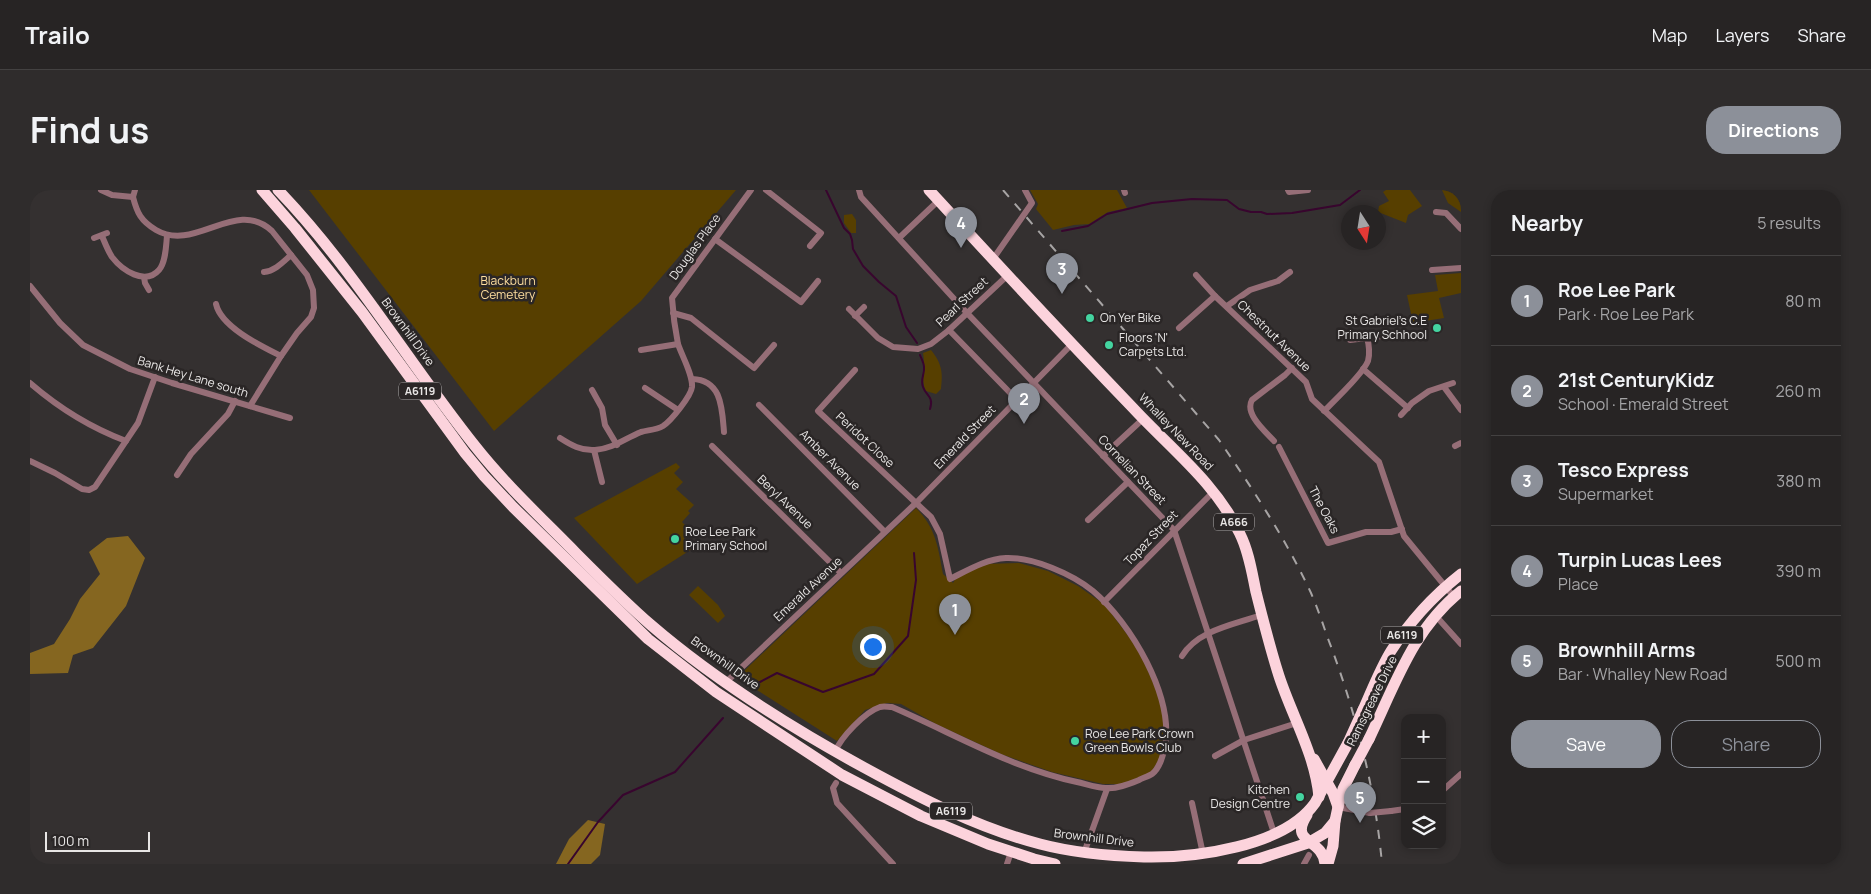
<!DOCTYPE html>
<meta charset="utf-8">
<style>
body{margin:0;font-family:Manrope,sans-serif;background:#2f2c2c;color:#f1f3f6}
.controls{position:absolute;right:15px;bottom:15px;display:grid;overflow:hidden;border-radius:10px;box-shadow:0 2px 8px #0003}
.controls button{width:45px;height:45px;display:grid;place-items:center;padding:0;border:0;border-bottom:1px solid #434141;background:#272424;color:#f1f3f6;font:25px sans-serif}
.compass{position:absolute;left:1311px;top:15px;width:45px;height:45px;border-radius:50%;background:#272424;box-shadow:0 2px 8px #0003;rotate:168deg}
.scale{position:absolute;left:15px;bottom:12px;width:105px;box-sizing:border-box;padding-left:5px;border:2px solid #e8e6e5;border-top:0;font-size:14px;line-height:18px;white-space:nowrap;color:#e8e6e5;-webkit-text-stroke:4px #2a2626;paint-order:stroke}
.you{position:absolute;left:842px;top:456px;width:18px;height:18px;margin:-12px;border:4px solid #fff;border-radius:50%;background:#1a73e8;box-shadow:0 0 0 8px #1a73e833}
.badge{display:grid;place-items:center;width:32px;height:32px;border-radius:50%;background:#8c9099;color:#fff;font-size:16px;font-weight:700}
.pin{position:absolute;translate:-50% -41px;filter:drop-shadow(0 1px 2px #0008)}
.pin::after{content:'';position:absolute;top:26px;width:18px;height:15px;background:inherit;clip-path:polygon(0 0,100% 0,50% 100%)}
.list{margin:0;padding:0;list-style:none}
h2{display:flex;justify-content:space-between;align-items:center;height:65px;margin:0;padding:0 20px;font-size:21px}
h2 small{font-size:16px;font-weight:400;color:#a4a4a6}
.list li{display:grid;grid-template-columns:32px 1fr auto;gap:15px;align-items:center;box-sizing:border-box;height:90px;padding:0 20px;border-top:1px solid #434141}
.list b{display:block;font-size:19px;white-space:nowrap}
.list p{margin:0;font-size:16px;white-space:nowrap;color:#a4a4a6}
.list em{font-size:16px;font-style:normal;color:#a4a4a6}
.actions{display:flex;gap:10px;padding:15px 20px}
.actions a{flex:1;padding:11px 0;border:1px solid #8c9099;border-radius:20px;text-align:center;font-size:18px;color:#8c9099}
.actions .main{background:#8c9099;color:#fff}
.icon{flex:none;width:28px;height:28px;fill:none;stroke:currentColor;stroke-width:2;stroke-linecap:round;stroke-linejoin:round}
.map{position:relative;flex:none;width:1431px;height:674px;overflow:hidden;border-radius:20px}
header{display:flex;align-items:center;gap:30px;box-sizing:border-box;height:70px;padding:0 25px;background:#272424;border-bottom:1px solid #434141}
header strong{font-size:24px}
nav{display:flex;gap:28px;margin-inline-start:auto;font-size:18px}
.intro{display:flex;align-items:center;justify-content:space-between;box-sizing:border-box;height:120px;padding:0 30px}
h1{margin:0;font-size:35px}
.button{padding:12px 22px;border-radius:20px;background:#8c9099;color:#fff;font-size:18px;font-weight:700}
main{display:flex;gap:30px;padding:0 30px}
aside{flex:1;background:#272424;border-radius:20px;box-shadow:0 2px 8px #0003}
.map>svg:first-child{display:block}
.green{fill:#573f00}
.forest{fill:#856620}
.lines{fill:none;stroke-linecap:round;stroke-linejoin:round}
.stream{stroke:#38052e;stroke-width:2}
.street{stroke:#966e77;stroke-width:6}
.highway{stroke:#fcd3dc;stroke-width:11}
.rail{stroke:#a7a4a4;stroke-width:2;stroke-dasharray:9 9;stroke-linecap:butt}
.street-bridge{stroke:#966e77;stroke-width:6}
.highway-bridge{stroke:#fcd3dc;stroke-width:11}
.poi-dot{fill:#44d4a0;stroke:#2a2626;stroke-width:2}
.labels{text-anchor:middle;stroke-width:5;stroke-linejoin:round;paint-order:stroke}
.shield{fill:#2a2626;stroke:#afacac;stroke-width:1}
.shield-label{font-size:11px;font-weight:bold;fill:#e8e6e5}
.street-label{font-size:12px;fill:#e8e6e5;stroke:#2a2626}
.park-label{font-size:12px;fill:#ffdf9f;stroke:#2a2626}
.poi-label{font-size:12px;fill:#e8e6e5;stroke:#2a2626;text-anchor:start}
</style>
<header>
<strong>Trailo</strong>
<nav><a>Map</a><a>Layers</a><a>Share</a></nav>
</header>
<div class="intro"><h1>Find us</h1><a class="button">Directions</a></div>
<main>
<div class="map">
<svg width="1431" height="674" viewBox="0 0 1431 674">
<rect width="100%" height="100%" fill="#343030"/>
<g class="green">
<path d="M279 0H706L611 111 464 241Z"/>
<path d="M1000 0H1087L1097 18 1078 22 1059 34 1044 35 1023 40 1006 19 1008 14Z"/>
<path d="M1356 0H1380L1392 16 1378 25 1376 33 1348 22 1349 16 1359 11 1353 2Z"/>
<path d="M1412 0H1431V22L1418 13Z"/>
<path d="M822 24 826 30V43H821L814 33V25Z"/>
<path d="M1431 83V103L1409 108 1414 128 1383 133 1377 105 1408 101 1405 85Z"/>
<path d="M901 160C912 174 913 182 911 199L906 204 896 201C890 189 896 176 893 163Z"/>
<path d="M646 273 650 277 644 283 653 292 646 299 664 315 658 321 660 323 652 332 661 341 654 348 662 359 607 394 544 328Z"/>
<path d="M886 318C906 338 908 357 913 384L923 393 926 388 954 374 989 373 1018 381 1048 396 1075 415 1108 459 1131 510 1135 531 1131 566 1122 581 1110 588 1091 594H1073L1022 582 971 564 906 534 871 514 857 513 835 520 807 551 716 493 712 485 715 480Z"/>
<path d="M668 396 688 415 695 426 688 433 659 405Z"/>
</g>
<g class="forest">
<path d="M98 346 115 368 96 416 63 458 43 465 38 483 0 484V463L24 454 40 429 50 409 70 384 59 362 77 348Z"/>
<path d="M558 630 575 634 570 665 561 674H526L539 649Z"/>
</g>
<g class="lines">
<g class="stream">
<path d="M796 0 814 38 820 44 822 50 823 59 833 76 849 92 866 106 876 137 887 153"/>
<path d="M1032 41 1058 36 1077 24 1122 13 1162 9 1197 10 1209 19 1221 22H1231L1237 24 1262 23 1310 15 1330 0"/>
<path d="M890 165C891 168 894 173 894 177 895 184 890 189 893 197 896 206 904 206 900 219"/>
<path d="M730 492 747 483 793 502 844 484 878 446 886 390 884 363"/>
<path d="M538 674 568 632 593 605 645 582 693 528"/>
</g>
<g class="street">
<path d="M71 0 82 5 103 7 105 0"/>
<path d="M736 0 791 43 780 56"/>
<path d="M829 0 831 7 937 123 1144 340 1244 643"/>
<path d="M1094 0 1095 3"/>
<path d="M1258 0 1259 2 1278 0"/>
<path d="M103 7C107 23 111 31 126 40 165 63 206 7 242 41L277 85 283 100 284 118 281 127 267 143 251 166 220 216"/>
<path d="M1406 22 1416 23 1431 39"/>
<path d="M72 46C75 53 78 61 82 67 92 80 115 96 129 80 136 72 136 55 137 46"/>
<path d="M64 48 77 43"/>
<path d="M869 48 908 11"/>
<path d="M685 49 771 112 788 91"/>
<path d="M963 69 1002 13 995 0"/>
<path d="M1402 80 1431 78"/>
<path d="M234 82C245 81 253 72 261 65"/>
<path d="M1166 85 1185 106 1276 192 1282 209 1349 272 1374 346 1424 407"/>
<path d="M114 87 115 93 119 100"/>
<path d="M0 96 30 133 53 155 100 179 142 193 260 228"/>
<path d="M186 114C191 137 231 156 251 166"/>
<path d="M1197 116 1220 100 1248 91 1260 82"/>
<path d="M819 119 848 148 863 157 888 159 901 154 919 140 978 85"/>
<path d="M643 123 661 128 724 178 744 155"/>
<path d="M825 126 834 117"/>
<path d="M1149 138 1185 106"/>
<path d="M919 140 987 210"/>
<path d="M1320 150 1360 145"/>
<path d="M611 160 648 154"/>
<path d="M1333 179 1378 218"/>
<path d="M662 189C692 190 692 218 694 242"/>
<path d="M0 193C30 219 59 237 96 251"/>
<path d="M1414 197 1431 220"/>
<path d="M615 198 648 220"/>
<path d="M562 200 572 218 575 235 587 255"/>
<path d="M729 215 854 341"/>
<path d="M1294 221C1305 210 1333 184 1338 171 1340 164 1339 154 1337 148"/>
<path d="M1371 225 1382 213 1399 201 1423 193"/>
<path d="M530 248C541 255 551 261 565 260 584 258 594 249 611 242 618 240 626 240 633 236 641 231 661 206 662 197 663 185 652 166 648 154 645 139 643 124 642 108L721 0"/>
<path d="M1244 251C1236 242 1214 224 1222 210L1255 185 1262 178"/>
<path d="M682 256 811 383"/>
<path d="M1425 256 1431 253"/>
<path d="M1249 257 1298 353 1336 342H1361L1372 339"/>
<path d="M564 260 572 292"/>
<path d="M1073 266 1113 229"/>
<path d="M0 271 25 283 52 299 59 300 65 297 108 233 125 187"/>
<path d="M147 285 161 264 198 224 205 211"/>
<path d="M1058 330 1098 292"/>
<path d="M1074 412 1184 301"/>
<path d="M1405 425 1431 454"/>
<path d="M1152 466C1168 440 1203 435 1231 425"/>
<path d="M694 494 886 313 1042 154"/>
<path d="M805 562C811 547 835 522 850 517 854 516 858 517 862 517 923 543 981 578 1047 592 1056 594 1067 598 1076 598 1087 599 1099 594 1109 590 1113 588 1119 586 1122 584 1130 578 1133 565 1135 557 1144 506 1101 433 1063 401 1042 384 1003 367 976 368 956 369 938 380 920 389L910 344 901 327 788 221 825 180"/>
<path d="M1185 566 1214 550 1267 533"/>
<path d="M806 593 803 598 807 613 863 674"/>
<path d="M1412 601 1431 584"/>
<path d="M1162 613 1173 664"/>
<path d="M1308 617 1340 623"/>
<path d="M1361 621 1375 619"/>
<path d="M1054 663 1077 599"/>
<path d="M977 674 981 662"/>
<path d="M1274 674 1279 665"/>
</g>
<g class="highway">
<path d="M232 0 265 38 332 122 435 263 454 286 483 317 618 449 686 502 812 585 891 626 958 654 1004 669 1025 674"/>
<path d="M248 0C323 78 378 172 445 256 471 289 501 318 531 348 560 377 589 407 621 435 686 491 760 537 835 578 890 608 948 638 1010 654 1044 663 1079 666 1114 667 1164 668 1254 657 1285 613L1318 553"/>
<path d="M899 0C966 73 1034 146 1103 218 1140 258 1186 293 1210 344 1219 362 1222 383 1226 402 1233 430 1240 458 1249 486 1262 526 1285 564 1289 607"/>
<path d="M1333 520C1342 500 1350 479 1361 461 1380 431 1403 406 1431 384"/>
<path d="M1339 549C1365 495 1383 439 1431 401"/>
<path d="M1284 569 1303 603 1308 617"/>
<path d="M1277 625C1258 654 1293 648 1295 674"/>
<path d="M1213 674 1278 653 1295 643 1305 631"/>
<path d="M1298 674 1303 656 1305 631 1308 617 1313 599 1325 575"/>
</g>
<path class="rail" d="M973 0 1189 250C1222 298 1256 349 1281 403 1287 417 1292 431 1297 446 1325 519 1345 596 1352 674"/>
<path class="street-bridge" d="M1340 623 1361 621"/>
<g class="highway-bridge">
<path d="M1318 553 1333 520"/>
<path d="M1325 575 1339 549"/>
</g>
</g>
<g class="poi-dot">
<circle cx="1060" cy="128" r="5"/>
<circle cx="1407" cy="138" r="5"/>
<circle cx="1079" cy="155" r="5"/>
<circle cx="645" cy="349" r="5"/>
<circle cx="1045" cy="551" r="5"/>
<circle cx="1270" cy="607" r="5"/>
</g>
<g class="labels">
<g class="shield">
<rect x="369" y="192.5" width="42" height="17" rx="4"/>
<rect x="1184" y="323.5" width="40" height="17" rx="4"/>
<rect x="1351" y="436.5" width="42" height="17" rx="4"/>
<rect x="900" y="612.5" width="42" height="17" rx="4"/>
</g>
<g class="shield-label">
<text x="390" y="205">A6119</text>
<text x="1204" y="336">A666</text>
<text x="1372" y="449">A6119</text>
<text x="921" y="625">A6119</text>
</g>
<g class="street-label">
<text transform="translate(665 57) rotate(-54)" y="4">Douglas Place</text>
<text transform="translate(932 112) rotate(-43)" y="4">Pearl Street</text>
<text transform="translate(378 142) rotate(54)" y="4">Brownhill Drive</text>
<text transform="translate(1244 146) rotate(44)" y="4">Chestnut Avenue</text>
<text transform="translate(163 187) rotate(17)" y="4">Bank Hey Lane south</text>
<text transform="translate(1146 242) rotate(46)" y="4">Whalley New Road</text>
<text transform="translate(935 247) rotate(-46)" y="4">Emerald Street</text>
<text transform="translate(835 250) rotate(43)" y="4">Peridot Close</text>
<text transform="translate(800 270) rotate(45)" y="4">Amber Avenue</text>
<text transform="translate(1102 280) rotate(46)" y="4">Cornelian Street</text>
<text transform="translate(755 312) rotate(44)" y="4">Beryl Avenue</text>
<text transform="translate(1294 320) rotate(62)" y="4">The Oaks</text>
<text transform="translate(1121 348) rotate(-46)" y="4">Topaz Street</text>
<text transform="translate(778 399) rotate(-43)" y="4">Emerald Avenue</text>
<text transform="translate(695 473) rotate(36)" y="4">Brownhill Drive</text>
<text transform="translate(1342 511) rotate(-64)" y="4">Ramsgreave Drive</text>
<text transform="translate(1064 648) rotate(7)" y="4">Brownhill Drive</text>
</g>
<g class="park-label">
<text x="478" y="95">Blackburn<tspan x="478" dy="14">Cemetery</tspan></text>
</g>
<g class="poi-label">
<text x="1070" y="132">On Yer Bike</text>
<text x="1397" y="135" text-anchor="end">St Gabriel's C.E<tspan x="1397" dy="14">Primary Schhool</tspan></text>
<text x="1089" y="152">Floors 'N'<tspan x="1089" dy="14">Carpets Ltd.</tspan></text>
<text x="655" y="346">Roe Lee Park<tspan x="655" dy="14">Primary School</tspan></text>
<text x="1055" y="548">Roe Lee Park Crown<tspan x="1055" dy="14">Green Bowls Club</tspan></text>
<text x="1260" y="604" text-anchor="end">Kitchen<tspan x="1260" dy="14">Design Centre</tspan></text>
</g>
</g>
</svg>
<div class="controls">
<button>+</button>
<button>−</button>
<button><svg class="icon" aria-label="layers" viewBox="0 0 24 24"><path d="M12 4l9 5-9 5-9-5zM3 14l9 5 9-5"/></svg></button>
</div>
<svg class="compass" viewBox="-18 -18 36 36"><path d="M0-13l5 13h-10z" fill="#e53935"/><path d="M0 13l5-13h-10z" fill="#a4a4a6"/></svg>
<div class="scale">100 m</div>
<div class="you"></div>
<div class="pin badge" style="left:925px;top:445px">1</div>
<div class="pin badge" style="left:994px;top:234px">2</div>
<div class="pin badge" style="left:1032px;top:104px">3</div>
<div class="pin badge" style="left:931px;top:58px">4</div>
<div class="pin badge" style="left:1330px;top:633px">5</div>
</div>
<aside>
<h2>Nearby<small>5 results</small></h2>
<ul class="list">
<li><span class="badge">1</span><div><b>Roe Lee Park</b><p>Park · Roe Lee Park</p></div><em>80 m</em></li>
<li><span class="badge">2</span><div><b>21st CenturyKidz</b><p>School · Emerald Street</p></div><em>260 m</em></li>
<li><span class="badge">3</span><div><b>Tesco Express</b><p>Supermarket</p></div><em>380 m</em></li>
<li><span class="badge">4</span><div><b>Turpin Lucas Lees</b><p>Place</p></div><em>390 m</em></li>
<li><span class="badge">5</span><div><b>Brownhill Arms</b><p>Bar · Whalley New Road</p></div><em>500 m</em></li>
</ul>
<div class="actions"><a class="main">Save</a><a>Share</a></div>
</aside>
</main>
